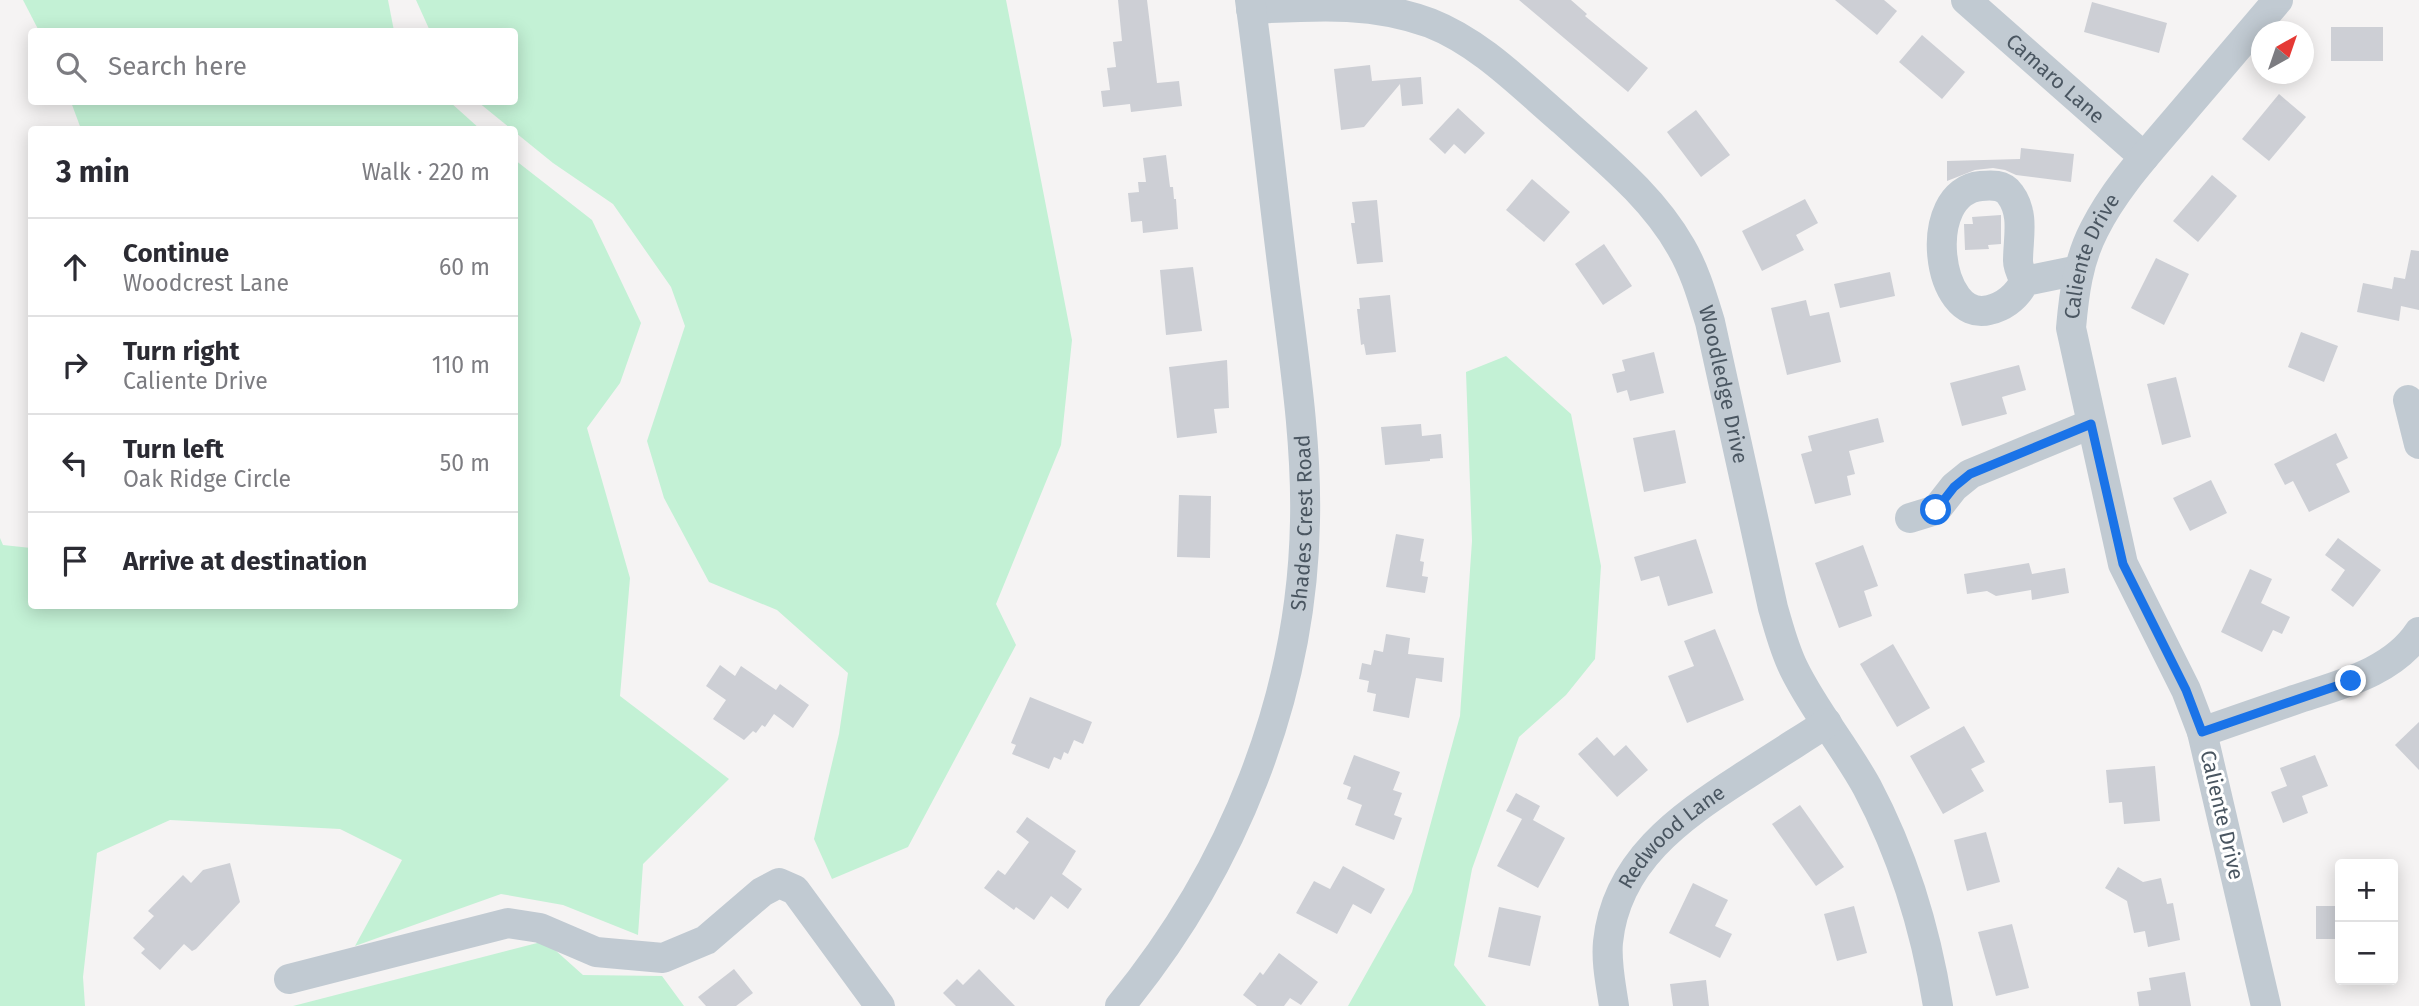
<!DOCTYPE html>
<meta charset="utf-8">
<style>
body{margin:0;font-family:"Fira Sans",sans-serif;background:#f2f2f3;color:#2b2b33}
.controls{position:absolute;right:21px;bottom:21px;display:grid;overflow:hidden;border-radius:7px;box-shadow:0 4px 18px #0003}
.controls button{width:63px;height:63px;display:grid;place-items:center;padding:0;border:0;border-bottom:2px solid #e1e1e2;background:#fff;color:#2b2b33;font:35px sans-serif}
.compass{position:absolute;left:2251px;top:21px;width:63px;height:63px;border-radius:50%;background:#fff;box-shadow:0 4px 18px #0003;rotate:40deg}
.stop{position:absolute;width:21px;height:21px;margin:-16px;border:5px solid #1a73e8;border-radius:50%;background:#fff}
.stop.end{background:#1a73e8;border-color:#fff;box-shadow:0 2px 7px #0008}
.list{margin:0;padding:0;list-style:none}
h2{display:flex;justify-content:space-between;align-items:center;height:91px;margin:0;padding:0 28px;font-size:30px}
h2 small{font-size:23px;font-weight:400;color:#7c7c81}
.list li{display:grid;grid-template-columns:46px 1fr auto;gap:21px;align-items:center;box-sizing:border-box;height:98px;padding:0 28px;border-top:2px solid #e1e1e2}
.list b{display:block;font-size:26px;white-space:nowrap}
.list p{margin:0;font-size:23px;white-space:nowrap;color:#7c7c81}
.list em{font-size:23px;font-style:normal;color:#7c7c81}
.icon{flex:none;width:38px;height:38px;fill:none;stroke:currentColor;stroke-width:2;stroke-linecap:round;stroke-linejoin:round}
.map{position:relative;flex:none;width:2419px;height:1006px;overflow:hidden}
.search{position:absolute;background:#fff;box-shadow:0 4px 18px #0003;left:28px;top:28px;width:490px;height:77px;display:flex;align-items:center;gap:18px;box-sizing:border-box;padding:0 24px;border-radius:7px;color:#7c7c81;font-size:26px}
.panel{position:absolute;background:#fff;box-shadow:0 4px 18px #0003;left:28px;top:126px;width:490px;height:483px;border-radius:7px}
.map>svg:first-child{display:block}
.green{fill:#c3f1d5}
.building{fill:#cdcfd5}
.lines{fill:none;stroke-linecap:round;stroke-linejoin:round}
.minor{stroke:#c1cad2;stroke-width:30}
.route{stroke:#1a73e8;stroke-width:9}
.labels{text-anchor:middle;stroke-width:6;stroke-linejoin:round;paint-order:stroke}
.street-label{font-size:21px;fill:#4a5661;stroke:#fff}
</style>
<div class="map">
<svg width="2419" height="1006" viewBox="0 0 2419 1006">
<rect width="100%" height="100%" fill="#f5f3f3"/>
<g class="green">
<path d="M23 0H388L394 31H39Z"/>
<path d="M416 0H1006L1072 340 1061 445 996 604 1016 645 908 847 832 879 814 839 839 734 848 673 777 610 709 582 664 498 647 441 685 326 671 287 613 204 553 163 478 102H514V32L430 31Z"/>
<path d="M71 102H450L480 129H81Z"/>
<path d="M515 160 592 220 641 323 620 383 587 428 630 578 620 696 729 779 643 864 638 935 563 905 501 894 355 946 402 860 340 829 170 820 97 853 83 977 85 1006H0V538L3 545 31 548 32 606H514Z"/>
<path d="M1506 356 1571 414 1601 566 1595 659 1566 695 1519 737 1472 869 1454 965 1486 1006H1348L1412 892 1460 716 1472 541 1466 372Z"/>
<path d="M545 941 583 975 662 976 684 1006H293Z"/>
</g>
<g class="building">
<path d="M1118 0H1147L1157 83 1179 81 1182 106 1131 112 1130 104 1103 107 1101 91 1110 90 1107 68 1116 67 1113 42 1122 41Z"/>
<path d="M1519 0H1571L1587 14 1585 16 1648 68 1628 92Z"/>
<path d="M1835 0H1884L1897 11 1877 35Z"/>
<path d="M2092 2 2167 23 2159 53 2084 32Z"/>
<rect x="2331" y="27" width="52" height="34"/>
<path d="M1922 35 1965 72 1942 99 1899 62Z"/>
<path d="M1370 65 1372 81 1421 77 1423 104 1402 106 1400 84 1364 127 1341 130 1334 69Z"/>
<path d="M2279 94 2306 117 2269 161 2242 139Z"/>
<path d="M1458 108 1485 133 1465 154 1454 144 1445 154 1429 139Z"/>
<path d="M1696 110 1730 155 1701 177 1667 132Z"/>
<path d="M2021 148 2074 154 2071 182 2016 175 2005 170 1993 168 1975 170 1947 181V161L2020 159Z"/>
<path d="M1166 155 1170 187H1173L1174 199H1176L1178 229 1143 233 1142 221 1131 222 1128 193 1139 192 1138 182H1146L1143 158Z"/>
<path d="M2212 175 2237 196 2198 242 2173 221Z"/>
<path d="M1532 179 1570 212 1544 242 1506 210Z"/>
<path d="M1805 199 1818 223 1796 235 1804 250 1762 271 1742 231Z"/>
<path d="M1377 200 1383 262 1357 264 1351 223H1355L1352 202Z"/>
<path d="M2001 215V244L1988 245 1989 249 1965 250 1964 224H1973L1972 217Z"/>
<path d="M1604 244 1632 286 1603 305 1575 264Z"/>
<path d="M2411 250 2419 251V310L2401 306 2399 321 2357 312 2363 283 2392 289 2394 277 2405 279Z"/>
<path d="M2156 258 2189 274 2164 325 2131 308Z"/>
<path d="M1193 267 1202 331 1166 335 1160 270Z"/>
<path d="M1890 272 1895 296 1840 308 1834 284Z"/>
<path d="M1390 295 1396 352 1366 355 1364 344 1361 345 1357 309H1360L1359 298Z"/>
<path d="M1806 300 1810 316 1829 312 1841 362 1787 375 1771 308Z"/>
<path d="M2301 332 2338 346 2324 382 2288 367Z"/>
<path d="M1654 352 1664 393 1630 401 1627 390 1617 393 1612 374 1625 371 1622 360Z"/>
<path d="M1227 360 1229 408 1214 409 1217 433 1177 438 1169 367Z"/>
<path d="M2019 365 2026 390 2002 397 2007 414 1962 426 1950 383Z"/>
<path d="M2176 377 2191 437 2162 445 2147 384Z"/>
<path d="M1878 418 1884 442 1849 451 1855 474 1847 476 1851 495 1815 504 1801 454 1812 451 1808 436Z"/>
<path d="M1421 424 1422 436 1441 434 1443 458 1430 459V461L1385 465 1381 427Z"/>
<path d="M1675 430 1686 483 1644 492 1633 438Z"/>
<path d="M2336 433 2348 458 2336 464 2350 492 2309 512 2293 481 2285 485 2274 464Z"/>
<path d="M2211 480 2227 513 2190 531 2173 498Z"/>
<path d="M1179 495 1211 496 1210 558 1177 557Z"/>
<path d="M1396 534 1424 539 1420 561 1424 562 1422 576 1428 577 1425 593 1386 587Z"/>
<path d="M2338 538 2381 570 2353 607 2331 590 2345 570 2325 555Z"/>
<path d="M1696 539 1713 593 1668 606 1659 576 1641 581 1634 557Z"/>
<path d="M1863 545 1878 586 1864 591 1872 616 1839 628 1815 563Z"/>
<path d="M2029 563 2032 574 2065 568 2069 593 2032 600 2031 590 1996 596 1987 591 1967 594 1964 574Z"/>
<path d="M2250 569 2272 579 2261 603 2290 617 2282 634 2273 630 2262 652 2221 632Z"/>
<path d="M1715 629 1744 700 1687 723 1668 676 1694 666 1684 641Z"/>
<path d="M1386 634 1410 638 1408 654 1444 658 1442 682 1416 678 1409 718 1373 711 1376 694 1367 692 1369 681 1359 679 1362 663 1371 665 1374 650 1383 652Z"/>
<path d="M1893 644 1930 708 1897 727 1860 664Z"/>
<path d="M720 665 735 676 741 666 776 690 780 684 809 705 793 728 774 714 765 727 762 725 756 733 753 731 744 740 713 719 726 700 706 686Z"/>
<path d="M1030 697 1092 722 1083 744 1074 740 1068 754 1064 752 1061 760 1054 757 1049 769 1012 754 1016 745 1011 743Z"/>
<path d="M2419 722V770L2395 745Z"/>
<path d="M1964 726 1985 762 1971 769 1984 791 1943 814 1910 756Z"/>
<path d="M1597 737 1614 756 1626 745 1648 770 1617 797 1578 754Z"/>
<path d="M1354 755 1400 772 1393 790 1402 793 1394 815 1402 818 1394 840 1355 825 1362 805 1347 799 1351 787 1343 784Z"/>
<path d="M2315 755 2328 786 2302 796 2308 813 2283 823 2271 792 2287 786 2280 768Z"/>
<path d="M2155 766 2160 821 2124 824 2122 802 2109 803 2106 770Z"/>
<path d="M1516 793 1540 806 1533 820 1565 838 1538 888 1497 866 1522 819 1506 811Z"/>
<path d="M1800 805 1844 867 1816 886 1772 824Z"/>
<path d="M1027 817 1076 851 1062 874 1082 889 1068 909 1051 896 1034 920 1016 907 1014 910 984 888 998 870 1005 875 1029 842 1016 832Z"/>
<path d="M1986 832 2000 882 1967 891 1954 840Z"/>
<path d="M230 863 240 902 196 949 192 951 184 944 160 970 141 953 145 949 133 938 154 916 148 911 183 875 191 883 203 870Z"/>
<path d="M1343 866 1385 889 1371 914 1353 904 1337 934 1296 913 1314 881 1330 889Z"/>
<path d="M2118 867 2143 882 2161 878 2167 904 2173 903 2180 940 2148 947 2145 931 2134 933 2127 901 2105 888Z"/>
<path d="M1693 883 1728 900 1715 926 1732 934 1720 958 1669 933Z"/>
<path d="M1854 906 1867 953 1837 961 1824 914Z"/>
<rect x="2316" y="906" width="24" height="33"/>
<path d="M1499 907 1541 916 1530 966 1488 957Z"/>
<path d="M2012 924 2029 988 1996 996 1978 932Z"/>
<path d="M1279 953 1318 982 1301 1005 1290 998 1284 1006H1257L1243 995 1260 972 1263 975Z"/>
<path d="M734 969 753 993 736 1006H706L698 997Z"/>
<path d="M979 969 1015 1006H956L943 993 957 979 963 985Z"/>
<path d="M2185 972 2191 1006H2139L2137 992 2151 990 2149 978Z"/>
<path d="M1706 980 1709 1006H1673L1670 984Z"/>
</g>
<g class="lines">
<g class="minor">
<path id="s1" d="M1966 0 2144 157"/>
<path id="s2" d="M1251 9C1312 6 1371 1 1430 23 1481 43 1521 85 1562 120 1605 159 1652 196 1681 247 1695 271 1702 296 1710 322L1773 608C1779 628 1784 649 1794 669 1814 710 1845 747 1867 787 1903 855 1926 931 1938 1006"/>
<path d="M2025 281C2022 275 2018 268 2018 261 2018 238 2025 214 2010 194 2003 184 1991 185 1981 186 1920 191 1936 324 1989 310 2006 306 2017 296 2025 281L2079 270"/>
<path d="M2408 400 2419 444"/>
<path d="M1910 518 1936 510 1954 487 1970 474 2091 424"/>
<path d="M2202 732C2233 721 2263 711 2294 700 2338 685 2392 673 2419 632"/>
<path d="M289 979 508 923 540 928 596 952 663 958 706 940 762 892 779 883 795 890 880 1006"/>
<path id="s3" d="M1120 1006C1232 870 1302 698 1305 521 1307 436 1292 347 1282 263 1271 175 1262 87 1250 0"/>
<path id="s4" d="M1614 1006C1611 985 1606 963 1608 942 1616 862 1679 818 1741 778 1770 759 1799 741 1827 723"/>
<path id="s5" d="M2266 1006 2202 732 2186 690 2123 564 2071 328C2074 294 2078 261 2094 230 2114 190 2145 156 2174 122 2208 82 2243 41 2278 0"/>
</g>
</g>
<g class="lines">
<path class="route" d="M1936 510 1954 487 1970 474 2091 424 2123 564 2186 690 2202 732 2351 681"/>
</g>
<g class="labels">
<g class="street-label">
<text dy="7" stroke="none"><textPath href="#s1" startOffset="119">Camaro Lane</textPath></text>
<text dy="7" stroke="none"><textPath href="#s5" startOffset="784">Caliente Drive</textPath></text>
<text dy="7" stroke="none"><textPath href="#s2" startOffset="665">Woodledge Drive</textPath></text>
<text dy="7" stroke="none"><textPath href="#s3" startOffset="527">Shades Crest Road</textPath></text>
<text transform="translate(2222 815) rotate(77)" y="7">Caliente Drive</text>
<text dy="7" stroke="none"><textPath href="#s4" startOffset="192">Redwood Lane</textPath></text>
</g>
</g>
</svg>
<div class="controls">
<button>+</button>
<button>−</button>
</div>
<svg class="compass" viewBox="-18 -18 36 36"><path d="M0-13l5 13h-10z" fill="#e53935"/><path d="M0 13l5-13h-10z" fill="#7c7c81"/></svg>
<div class="stop" style="left:1936px;top:510px"></div>
<div class="stop end" style="left:2351px;top:681px"></div>
<div class="search"><svg class="icon" aria-label="search" viewBox="0 0 24 24"><circle cx="10" cy="10" r="6"/><path d="M15 15l6 6"/></svg>Search here</div>
<section class="panel">
<h2>3 min<small>Walk · 220 m</small></h2>
<ul class="list">
<li><svg class="icon" aria-label="ahead" viewBox="0 0 24 24"><path d="M12 20V5M6 11l6-6 6 6"/></svg><div><b>Continue</b><p>Woodcrest Lane</p></div><em>60 m</em></li>
<li><svg class="icon" aria-label="right" viewBox="0 0 24 24"><path d="M7 20v-9h11M14 6l5 5-5 5"/></svg><div><b>Turn right</b><p>Caliente Drive</p></div><em>110 m</em></li>
<li><svg class="icon" aria-label="left" viewBox="0 0 24 24"><path d="M17 20v-9H6M10 6l-5 5 5 5"/></svg><div><b>Turn left</b><p>Oak Ridge Circle</p></div><em>50 m</em></li>
<li><svg class="icon" aria-label="arrive" viewBox="0 0 24 24"><path d="M6 21V4h12l-3 4 3 4H6"/></svg><div><b>Arrive at destination</b></div></li>
</ul>
</section>
</div>
